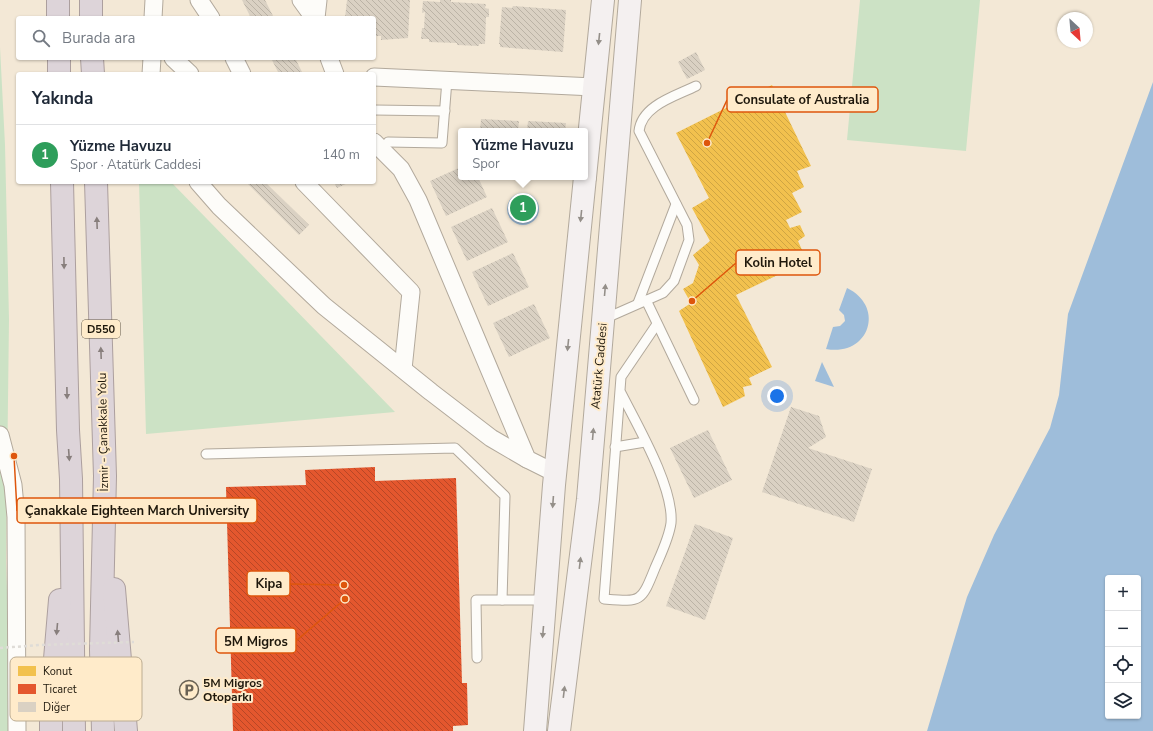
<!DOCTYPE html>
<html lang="tr">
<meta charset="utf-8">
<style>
body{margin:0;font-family:"Nunito Sans",sans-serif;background:#f6f6f7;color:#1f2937}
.controls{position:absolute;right:12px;bottom:12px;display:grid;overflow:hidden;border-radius:4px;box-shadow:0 1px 3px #0004}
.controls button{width:36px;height:36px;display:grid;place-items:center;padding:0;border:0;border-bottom:1px solid #e0e1e3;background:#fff;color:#1f2937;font:20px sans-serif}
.compass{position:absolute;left:1057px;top:12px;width:36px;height:36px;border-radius:50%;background:#fff;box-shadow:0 1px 3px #0004;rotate:154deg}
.you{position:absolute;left:777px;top:396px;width:14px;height:14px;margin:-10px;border:3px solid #fff;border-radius:50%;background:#1a73e8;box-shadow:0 0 0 6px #1a73e833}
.badge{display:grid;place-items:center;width:26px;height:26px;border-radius:50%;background:#db2777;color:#fff;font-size:13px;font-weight:700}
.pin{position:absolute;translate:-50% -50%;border:2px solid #fff;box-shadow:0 1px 4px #0006}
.popup{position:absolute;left:458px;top:128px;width:130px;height:52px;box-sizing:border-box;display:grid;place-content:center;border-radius:4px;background:#fff;filter:drop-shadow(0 1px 3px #0005);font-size:13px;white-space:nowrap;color:#747a83}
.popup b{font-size:15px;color:#1f2937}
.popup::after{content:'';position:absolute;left:50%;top:100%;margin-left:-8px;border:8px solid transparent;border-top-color:#fff}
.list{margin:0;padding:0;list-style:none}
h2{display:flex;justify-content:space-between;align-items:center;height:52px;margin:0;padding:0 16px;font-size:17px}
h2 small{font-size:13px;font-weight:400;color:#747a83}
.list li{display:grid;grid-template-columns:26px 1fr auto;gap:12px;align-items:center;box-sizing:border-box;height:60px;padding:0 16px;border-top:1px solid #e0e1e3}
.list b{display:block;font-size:15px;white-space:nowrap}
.list p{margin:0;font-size:13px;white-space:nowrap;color:#747a83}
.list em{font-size:13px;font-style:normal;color:#747a83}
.icon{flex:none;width:22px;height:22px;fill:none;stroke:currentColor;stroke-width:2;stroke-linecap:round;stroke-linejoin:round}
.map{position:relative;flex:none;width:1153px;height:731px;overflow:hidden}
.search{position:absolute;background:#fff;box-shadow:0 1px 3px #0004;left:16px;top:16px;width:360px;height:44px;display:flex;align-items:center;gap:10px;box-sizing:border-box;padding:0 14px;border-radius:4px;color:#747a83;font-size:15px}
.panel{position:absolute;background:#fff;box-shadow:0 1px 3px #0004;left:16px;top:72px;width:360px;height:112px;border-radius:4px}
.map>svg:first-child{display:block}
.park{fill:#cce2c5}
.water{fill:#9ebdda;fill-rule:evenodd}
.homes{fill:url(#homes-back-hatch)}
.shops{fill:url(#shops-back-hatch)}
.building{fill:url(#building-back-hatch)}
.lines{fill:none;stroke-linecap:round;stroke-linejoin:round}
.lane-casing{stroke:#b2a99c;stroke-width:11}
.street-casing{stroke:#b2a99c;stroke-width:19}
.secondary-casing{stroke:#b2a99c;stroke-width:24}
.highway-casing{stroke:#ac9f9e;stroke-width:24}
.lane{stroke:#fdfcf9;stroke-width:9}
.street{stroke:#fdfcf9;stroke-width:17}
.secondary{stroke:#f4f0f0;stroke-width:22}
.highway{stroke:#ddd4d9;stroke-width:22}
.path-bridge{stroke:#dfdcd7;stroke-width:2.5;stroke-dasharray:3 3;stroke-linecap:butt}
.oneway{fill:#948f89}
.oneway2{fill:#887f7d}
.labels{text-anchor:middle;stroke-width:4;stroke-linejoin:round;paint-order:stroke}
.shield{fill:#ffebca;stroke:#625745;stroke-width:1}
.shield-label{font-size:11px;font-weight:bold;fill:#1f180c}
.street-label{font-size:12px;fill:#1f180c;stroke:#ffebca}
.poi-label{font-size:12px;font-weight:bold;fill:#1f180c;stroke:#ffebca;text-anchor:start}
.key{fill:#ffebca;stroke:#bcac91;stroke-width:1}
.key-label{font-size:11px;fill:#1f180c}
.leader{fill:none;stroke:#de560c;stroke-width:1.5}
.callout-dot{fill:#de560c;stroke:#ffebca;stroke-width:1.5}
.callout{fill:#ffebca;stroke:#de560c;stroke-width:1.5}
.callout-label{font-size:13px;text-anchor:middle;font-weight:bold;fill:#1f180c}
</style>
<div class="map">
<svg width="1153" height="731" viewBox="0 0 1153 731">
<defs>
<pattern id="homes-back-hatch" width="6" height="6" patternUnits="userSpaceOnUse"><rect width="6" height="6" fill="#f2c14e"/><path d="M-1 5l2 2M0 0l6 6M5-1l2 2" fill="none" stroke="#cfa543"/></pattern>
<pattern id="shops-back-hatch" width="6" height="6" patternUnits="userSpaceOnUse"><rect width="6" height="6" fill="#e4572e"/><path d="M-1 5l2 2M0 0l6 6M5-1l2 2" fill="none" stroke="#b84726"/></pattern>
<pattern id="building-back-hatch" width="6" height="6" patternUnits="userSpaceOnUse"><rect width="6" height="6" fill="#dad1c3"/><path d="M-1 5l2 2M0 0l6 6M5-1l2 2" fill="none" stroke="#bbb3a6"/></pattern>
</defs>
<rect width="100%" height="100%" fill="#f3e8d6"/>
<g class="park">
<path d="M860 0H980L966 151 847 140Z"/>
<path d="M0 47 5 145 9 319 6 562 12 731H0Z"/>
<path d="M139 182H171L395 412 146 434Z"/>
</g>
<g class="water">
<path d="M1153 82V731H927L967 597 994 535 1050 428 1059 395 1068 314ZM1108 578H1138V716H1108Z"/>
<circle cx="523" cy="209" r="16"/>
<path d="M847 288C886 307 869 357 826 349L833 327 840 326 845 321 844 315 839 310Z"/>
<path d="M822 362 834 387 815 381Z"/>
</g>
<path class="homes" d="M772 85 811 166 797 171 804 187 792 193 802 212 786 220 790 228 800 225 805 236 798 241 807 261 736 295 772 367 749 378 752 385 743 387 745 396 723 407 679 311 691 303 683 289 693 283 699 265 693 255 710 241 692 208 709 198 676 133Z"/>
<path class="shops" d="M375 467V481L456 478 462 683H467L468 725 453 726V731H233L226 487 306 485 305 470Z"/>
<g class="building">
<path d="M242 0H265L274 18H251Z"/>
<path d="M347 0H410L408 38 381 40V36H374V18H345Z"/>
<path d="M440 0H451V2L486 4 485 8 489 9V17H486L485 44H479V46L457 45V43L429 42V39H421L422 28H424L425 12 422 13 423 1 440 2Z"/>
<path d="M513 6 566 10 563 52 500 47V44H499L502 7 512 8Z"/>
<path d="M696 52 705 70 687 79 678 62Z"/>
<path d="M271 58H295L303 74H279Z"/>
<path d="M481 119 519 121 518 131H480Z"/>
<path d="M528 121 566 123 565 131H527Z"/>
<path d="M461 167V177H478L487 197 446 216 430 181Z"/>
<path d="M246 182H265L309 225 299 235Z"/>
<path d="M334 182H350L337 188Z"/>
<path d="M492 208 508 242 467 261 451 227Z"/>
<path d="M513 253 529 287 488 306 472 272Z"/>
<path d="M534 304 550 338 509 357 493 323Z"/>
<path d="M791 407 819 416 826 437 808 448 872 469 854 522 762 492Z"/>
<path d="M708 430 732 480 694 498 670 448Z"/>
<path d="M695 524 733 538 705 620 666 606Z"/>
</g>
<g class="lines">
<g class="lane-casing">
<g id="lane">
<path d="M374 110 445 111"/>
<path d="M388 142 442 143 447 80"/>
<path d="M646 300 694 400"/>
<path d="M638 303 676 204"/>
<path d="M604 319 663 293 674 281 689 240 687 225 639 131C642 105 676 96 696 86"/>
<path d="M620 391C636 423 674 487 671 523 669 538 661 554 655 568 641 603 641 602 604 599L621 377 657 324"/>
<path d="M615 447 645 442"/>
<path d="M206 454 455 448 505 496 502 600"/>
<path d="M477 658 476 600H545"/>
</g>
</g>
<g class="street-casing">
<g id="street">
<path d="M199 0 211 18"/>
<path d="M301 0 314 18"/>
<path d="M153 18 154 0"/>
<path d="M316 18 318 0"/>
<path d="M173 58 190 74"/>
<path d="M234 58 242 74"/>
<path d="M329 58 335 74"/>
<path d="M151 74 152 58"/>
<path d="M374 77 594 87"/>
<path d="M374 142 401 169 418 200 527 459 555 473"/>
<path d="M198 182 219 206 324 306 431 392 491 438 527 459"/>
<path d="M304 182 411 292 403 369"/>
<path d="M0 435 13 485 16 517 17 731"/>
</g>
</g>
<g class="secondary-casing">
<g id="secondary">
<path d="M585 177 603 0"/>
<path d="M535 731 554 485 585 177"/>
<path d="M559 731 588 499 630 0"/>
</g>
</g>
<g class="highway-casing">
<g id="highway">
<path d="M58 0V18"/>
<path d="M91 0V18"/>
<path d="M59 58V74"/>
<path d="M92 58 93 74"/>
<path d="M62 182 68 430 71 479 74 731"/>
<path d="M96 182 105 476 101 650 103 731"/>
<path d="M114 589 126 731"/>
<path d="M51 731V706L60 600"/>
</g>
</g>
<use href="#lane" class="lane"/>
<use href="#street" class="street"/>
<use href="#secondary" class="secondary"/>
<use href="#highway" class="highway"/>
<path class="path-bridge" d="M0 648 40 645 134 642"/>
</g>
<defs><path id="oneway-solid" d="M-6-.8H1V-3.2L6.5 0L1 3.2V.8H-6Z"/></defs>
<g class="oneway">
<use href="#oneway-solid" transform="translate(599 39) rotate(96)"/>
<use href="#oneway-solid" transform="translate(581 216) rotate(96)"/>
<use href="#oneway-solid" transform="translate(605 290) rotate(-85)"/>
<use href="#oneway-solid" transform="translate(568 345) rotate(96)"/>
<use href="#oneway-solid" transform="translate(593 434) rotate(-85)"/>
<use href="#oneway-solid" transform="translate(553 502) rotate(94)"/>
<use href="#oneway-solid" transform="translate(580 563) rotate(-83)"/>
<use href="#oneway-solid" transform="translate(543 632) rotate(95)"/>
<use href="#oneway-solid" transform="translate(564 692) rotate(-83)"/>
</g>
<g class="oneway2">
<use href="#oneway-solid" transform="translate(97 223) rotate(-92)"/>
<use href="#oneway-solid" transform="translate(64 263) rotate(89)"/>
<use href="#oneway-solid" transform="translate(101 353) rotate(-92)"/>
<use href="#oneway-solid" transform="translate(67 393) rotate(89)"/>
<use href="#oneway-solid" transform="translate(69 455) rotate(86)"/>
<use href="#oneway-solid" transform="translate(57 629) rotate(95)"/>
<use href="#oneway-solid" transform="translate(118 636) rotate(-95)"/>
</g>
<defs>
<g id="parking-ring" transform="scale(1)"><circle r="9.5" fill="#ffebca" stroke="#696153" stroke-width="1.5"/><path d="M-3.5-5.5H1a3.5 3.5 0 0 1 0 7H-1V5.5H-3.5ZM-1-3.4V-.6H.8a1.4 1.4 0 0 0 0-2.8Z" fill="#696153"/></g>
</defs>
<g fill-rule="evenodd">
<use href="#parking-ring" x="189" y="690"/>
</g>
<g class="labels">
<rect class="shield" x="82" y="320" width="38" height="18" rx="3"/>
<g class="shield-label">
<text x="101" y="333">D550</text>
</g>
<g class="street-label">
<text transform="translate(599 366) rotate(-85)" y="4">Atatürk Caddesi</text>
<text transform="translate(103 432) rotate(-91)" y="4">İzmir - Çanakkale Yolu</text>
</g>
<g class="poi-label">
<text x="203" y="687">5M Migros<tspan x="203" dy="14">Otoparkı</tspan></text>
</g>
</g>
<rect x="10" y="657" width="132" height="64" rx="6" class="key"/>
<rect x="18" y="666" width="18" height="10" fill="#f2c14e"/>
<rect x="18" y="684" width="18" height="10" fill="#e4572e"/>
<rect x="18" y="702" width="18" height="10" fill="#dad1c3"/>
<g class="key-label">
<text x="43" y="675">Konut</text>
<text x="43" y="693">Ticaret</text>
<text x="43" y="711">Diğer</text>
</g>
<path class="leader" d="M707 143L727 100M692 301L736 263M14 456L17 511M344 585L290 584M345 599L296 641"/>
<g class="callout-dot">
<circle cx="707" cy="143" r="4"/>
<circle cx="692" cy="301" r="4"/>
<circle cx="14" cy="456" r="4"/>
<circle cx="344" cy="585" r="4"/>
<circle cx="345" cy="599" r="4"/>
</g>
<g class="callout">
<rect x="727" y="87" width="151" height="25" rx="4"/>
<rect x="736" y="250" width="84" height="25" rx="4"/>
<rect x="17" y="498" width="240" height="25" rx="4"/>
<rect x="247" y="571" width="43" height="25" rx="4"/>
<rect x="216" y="628" width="80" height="25" rx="4"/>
</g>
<g class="callout-label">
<text x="802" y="104">Consulate of Australia</text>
<text x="778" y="267">Kolin Hotel</text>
<text x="137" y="515">Çanakkale Eighteen March University</text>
<text x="269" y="588">Kipa</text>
<text x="256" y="646">5M Migros</text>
</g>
</svg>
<div class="controls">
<button>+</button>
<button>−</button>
<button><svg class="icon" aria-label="locate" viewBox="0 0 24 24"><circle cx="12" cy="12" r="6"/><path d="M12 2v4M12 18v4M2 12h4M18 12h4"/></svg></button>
<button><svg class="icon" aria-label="layers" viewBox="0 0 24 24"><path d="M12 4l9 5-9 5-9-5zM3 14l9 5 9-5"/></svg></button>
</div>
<svg class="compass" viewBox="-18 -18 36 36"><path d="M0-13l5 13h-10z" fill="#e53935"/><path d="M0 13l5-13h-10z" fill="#747a83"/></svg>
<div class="you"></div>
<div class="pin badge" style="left:523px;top:208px;background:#2e9e5b">1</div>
<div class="popup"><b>Yüzme Havuzu</b>Spor</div>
<div class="search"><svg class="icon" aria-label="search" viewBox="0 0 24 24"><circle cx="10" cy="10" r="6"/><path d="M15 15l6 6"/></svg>Burada ara</div>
<section class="panel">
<h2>Yakında<small></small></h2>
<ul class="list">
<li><span class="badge" style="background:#2e9e5b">1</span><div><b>Yüzme Havuzu</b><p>Spor · Atatürk Caddesi</p></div><em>140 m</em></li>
</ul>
</section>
</div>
